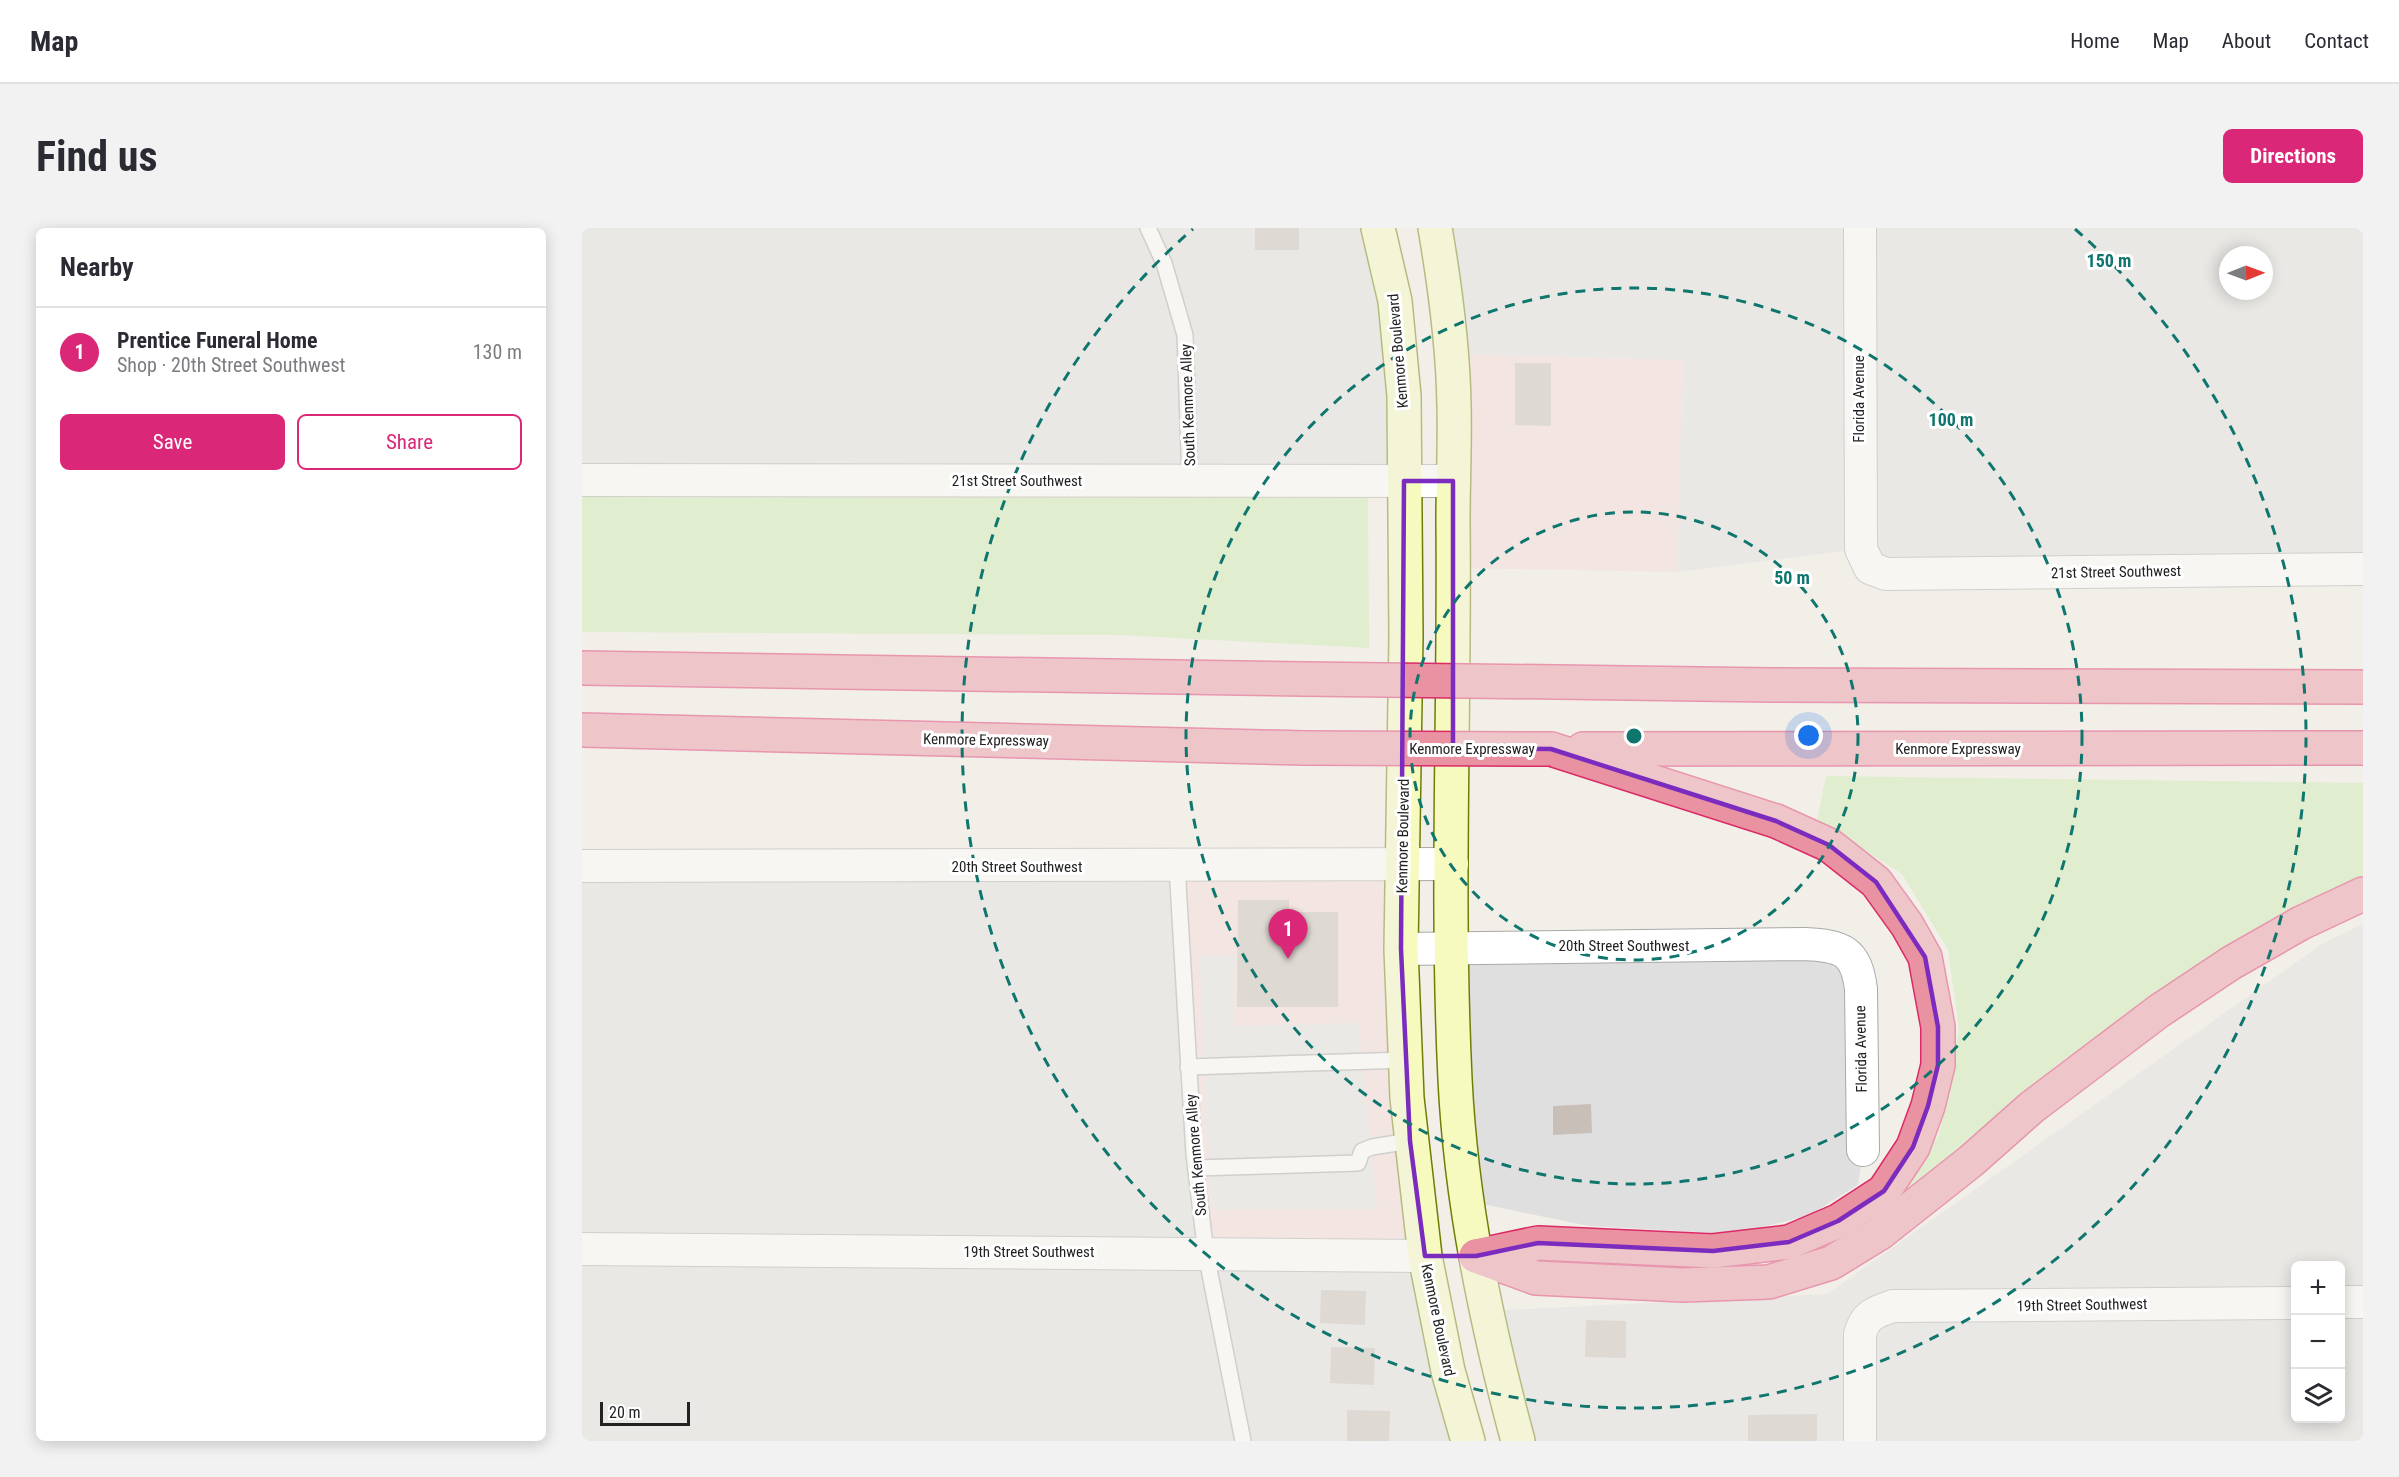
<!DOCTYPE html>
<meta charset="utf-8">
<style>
body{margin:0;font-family:"Roboto Condensed",sans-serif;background:#f2f2f3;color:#2b2b33}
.controls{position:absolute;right:18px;bottom:18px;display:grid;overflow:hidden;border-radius:9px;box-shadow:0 3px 15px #0003}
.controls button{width:54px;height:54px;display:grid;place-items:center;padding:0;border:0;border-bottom:2px solid #e1e1e2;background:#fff;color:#2b2b33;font:30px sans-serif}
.compass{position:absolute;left:1637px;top:18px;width:54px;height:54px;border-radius:50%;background:#fff;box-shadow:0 3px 15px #0003;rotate:89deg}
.scale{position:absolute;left:18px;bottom:15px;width:90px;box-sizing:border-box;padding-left:6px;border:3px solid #222;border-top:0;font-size:16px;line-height:21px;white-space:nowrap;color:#222;-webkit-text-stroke:4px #fff;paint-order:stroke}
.you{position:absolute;left:1227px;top:508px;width:21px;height:21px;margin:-15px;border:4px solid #fff;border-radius:50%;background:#1a73e8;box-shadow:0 0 0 9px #1a73e833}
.badge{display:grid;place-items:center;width:39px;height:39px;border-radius:50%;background:#db2777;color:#fff;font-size:20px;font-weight:700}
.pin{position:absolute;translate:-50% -50px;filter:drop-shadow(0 2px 3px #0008)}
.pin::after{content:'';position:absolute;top:32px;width:21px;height:18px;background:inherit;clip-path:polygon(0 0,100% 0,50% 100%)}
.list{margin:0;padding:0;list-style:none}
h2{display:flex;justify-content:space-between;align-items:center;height:78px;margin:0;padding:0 24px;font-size:26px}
h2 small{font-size:20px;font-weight:400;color:#7c7c81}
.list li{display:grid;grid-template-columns:39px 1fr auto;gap:18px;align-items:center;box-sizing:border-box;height:90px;padding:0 24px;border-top:2px solid #e1e1e2}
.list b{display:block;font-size:22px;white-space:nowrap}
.list p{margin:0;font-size:20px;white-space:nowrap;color:#7c7c81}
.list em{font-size:20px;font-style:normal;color:#7c7c81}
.actions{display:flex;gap:12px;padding:18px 24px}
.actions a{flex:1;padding:14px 0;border:2px solid #db2777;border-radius:9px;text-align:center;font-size:21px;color:#db2777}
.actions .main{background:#db2777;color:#fff}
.icon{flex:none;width:33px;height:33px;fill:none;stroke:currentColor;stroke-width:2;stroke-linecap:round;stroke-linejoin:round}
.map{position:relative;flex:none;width:1781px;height:1213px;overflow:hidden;border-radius:9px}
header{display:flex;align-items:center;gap:36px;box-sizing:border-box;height:84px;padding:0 30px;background:#fff;border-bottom:2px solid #e1e1e2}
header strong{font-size:28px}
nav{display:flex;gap:33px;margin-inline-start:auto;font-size:21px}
.intro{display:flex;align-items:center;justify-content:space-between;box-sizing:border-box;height:144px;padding:0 36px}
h1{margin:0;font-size:42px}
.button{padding:15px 27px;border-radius:9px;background:#db2777;color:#fff;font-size:21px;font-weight:700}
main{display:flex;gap:36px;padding:0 36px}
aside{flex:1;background:#fff;border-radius:9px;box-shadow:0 3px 15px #0003}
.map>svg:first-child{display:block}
.residential{fill:#e0dfdf;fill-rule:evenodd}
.commercial{fill:#f2dad9}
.grass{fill:#cdebb0}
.parking{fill:#e2e2e2}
.building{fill:#c7bfb8}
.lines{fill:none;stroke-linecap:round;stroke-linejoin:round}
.service-casing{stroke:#a9a9a9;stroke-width:18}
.minor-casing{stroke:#a9a9a9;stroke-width:34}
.secondary-casing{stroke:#707d05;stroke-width:36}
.motorway-casing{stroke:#dc2a67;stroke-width:36}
.service{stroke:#fff;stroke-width:15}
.minor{stroke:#fff;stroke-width:32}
.secondary{stroke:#f7fabf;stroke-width:33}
.motorway{stroke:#e892a2;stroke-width:33}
.motorway-bridge-casing{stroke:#dc2a67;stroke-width:36;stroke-linecap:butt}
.motorway-bridge{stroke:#e892a2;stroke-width:33}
.marked{fill:none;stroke:#7b2cbf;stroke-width:4.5;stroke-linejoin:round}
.ring{fill:none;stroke:#0f766e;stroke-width:3;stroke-dasharray:10 8}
.labels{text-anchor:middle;stroke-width:6;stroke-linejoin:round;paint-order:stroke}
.street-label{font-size:15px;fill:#222;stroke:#fff}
.centre{fill:#0f766e;stroke:#fff;stroke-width:3}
.ring-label{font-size:18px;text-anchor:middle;font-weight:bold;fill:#0f766e;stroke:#fff;stroke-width:6;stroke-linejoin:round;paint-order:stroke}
</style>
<header>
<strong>Map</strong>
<nav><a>Home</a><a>Map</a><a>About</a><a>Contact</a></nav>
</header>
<div class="intro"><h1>Find us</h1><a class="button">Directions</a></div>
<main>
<aside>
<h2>Nearby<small></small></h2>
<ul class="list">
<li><span class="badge">1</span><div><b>Prentice Funeral Home</b><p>Shop · 20th Street Southwest</p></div><em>130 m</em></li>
</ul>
<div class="actions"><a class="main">Save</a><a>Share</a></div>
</aside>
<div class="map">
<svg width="1781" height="1213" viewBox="0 0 1781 1213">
<rect width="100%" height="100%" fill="#f2efe9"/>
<g class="residential">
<path d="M0 0H796L822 253 0 252Z"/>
<path d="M853 0H1781V341L1304 346 1278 321 1095 344 1101 132 869 126ZM1646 27H1682V63H1646Z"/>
<path d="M0 638H595L843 1028 886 1213H0Z"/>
<path d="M1781 696V1213H936L905 1083 1245 1066 1740 716ZM1714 1038H1758V1190H1714Z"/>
<path d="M870 719 1265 724 1281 922 1276 957 1226 988 1150 1006 1007 998 885 973Z"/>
</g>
<g class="commercial">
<path d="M869 126 1101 132 1095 344 872 340Z"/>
<path d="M602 645H812L831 1020 630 1017 614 895Z"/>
</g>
<g class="grass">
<path d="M0 267H786L787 420 537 407 0 404Z"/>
<path d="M1244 548 1781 555V650L1664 707 1476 836 1322 967 1357 906 1377 802 1366 722 1320 646 1235 592Z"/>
</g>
<path class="parking" d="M618 728H653L652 798 776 795 795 981 631 982 625 922Z"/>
<g class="building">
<rect x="673" y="0" width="44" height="22"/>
<path d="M933 135H969V198L933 197Z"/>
<path d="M656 672H707V684H756V779H655Z"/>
<path d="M1009 876 1010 905 971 907V878Z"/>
<path d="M739 1062 784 1063 783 1097 738 1095Z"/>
<path d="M1004 1092 1044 1093V1130L1003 1129Z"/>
<path d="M749 1119 793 1120 792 1157 748 1155Z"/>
<path d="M765 1182 808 1183 807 1213H765Z"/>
<path d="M1235 1186V1213H1166V1187Z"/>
</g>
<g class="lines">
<g class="service-casing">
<g id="service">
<path d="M566 0 582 35 603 107 608 253"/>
<path d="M595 638 612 926 624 1026 661 1213"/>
<path d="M606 839 824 832"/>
<path d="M614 940 776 935 780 923 790 919 828 913"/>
</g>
</g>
<g class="minor-casing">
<g id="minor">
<path d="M1278 0 1279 321 1288 340 1304 346 1781 341"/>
<path d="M0 252 871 253"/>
<path d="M0 638 870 636"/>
<path d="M819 721 1223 716C1260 718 1274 722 1279 761L1281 922"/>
<path d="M0 1021 843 1028"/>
<path d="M1758 1074H1781"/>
<path d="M1278 1213V1106C1283 1087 1293 1084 1311 1078L1714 1075"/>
</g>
</g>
<g class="secondary-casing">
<g id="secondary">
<path d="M796 0 813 73 822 168 824 408 819 721 825 870 843 1028 866 1143 886 1213"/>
<path d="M853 0C863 58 871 118 872 177 873 215 871 254 871 293 873 479 864 666 873 851 879 974 904 1094 936 1213"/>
</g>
</g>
<g class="motorway-casing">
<g id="motorway">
<path d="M0 440 723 451"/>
<path d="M974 454 1189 457 1781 459"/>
<path d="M0 502 723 520"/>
<path d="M1001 521 1781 520"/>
<path d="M894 1028 956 1015 1131 1023 1207 1014 1256 993 1302 963 1331 919 1346 878 1356 837V799L1343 729 1325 697 1294 654 1247 617 1194 593 969 521"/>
<path d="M894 1028 954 1050 1101 1057 1187 1054 1249 1035 1298 1005 1389 933 1450 879 1577 783 1649 735 1719 695 1781 666"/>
</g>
</g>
<use href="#service" class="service"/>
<use href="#minor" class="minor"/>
<use href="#secondary" class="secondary"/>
<use href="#motorway" class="motorway"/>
<g class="motorway-bridge-casing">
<g id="motorway-bridge">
<path d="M723 451 974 454"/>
<path d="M723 520 969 521"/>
</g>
</g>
<use href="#motorway-bridge" class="motorway-bridge"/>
</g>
<path d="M0 0H1781V1213H0ZM822 253H871V520L969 521 1194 593 1247 617 1294 654 1343 729 1356 799V837L1346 878 1331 919 1302 963 1256 993 1207 1014 1131 1023 956 1015 894 1028H843L828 913 819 721Z" fill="#f2efe9" fill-opacity=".55" fill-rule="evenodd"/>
<path class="marked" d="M822 253H871V520L969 521 1194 593 1247 617 1294 654 1343 729 1356 799V837L1346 878 1331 919 1302 963 1256 993 1207 1014 1131 1023 956 1015 894 1028H843L828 913 819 721Z"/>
<g class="ring">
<circle cx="1052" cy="508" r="224"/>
<circle cx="1052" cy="508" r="448"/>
<path d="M1493 1A672 672 0 1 1 611 1"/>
</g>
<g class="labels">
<g class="street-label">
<text transform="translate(816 123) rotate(-95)" y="5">Kenmore Boulevard</text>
<text transform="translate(1277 171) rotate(-90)" y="5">Florida Avenue</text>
<text transform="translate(606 177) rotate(-92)" y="5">South Kenmore Alley</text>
<text x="435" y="258">21st Street Southwest</text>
<text transform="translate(1534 344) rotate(-1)" y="5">21st Street Southwest</text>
<text transform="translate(404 512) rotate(1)" y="5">Kenmore Expressway</text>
<text x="890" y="526">Kenmore Expressway</text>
<text x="1376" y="526">Kenmore Expressway</text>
<text transform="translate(821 608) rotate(-89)" y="5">Kenmore Boulevard</text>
<text x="435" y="644">20th Street Southwest</text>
<text x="1042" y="723">20th Street Southwest</text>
<text transform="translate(1279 821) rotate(-91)" y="5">Florida Avenue</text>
<text transform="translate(614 927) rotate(-95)" y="5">South Kenmore Alley</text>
<text x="447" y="1029">19th Street Southwest</text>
<text transform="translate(1500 1077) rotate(-1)" y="5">19th Street Southwest</text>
<text transform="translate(856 1092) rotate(78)" y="5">Kenmore Boulevard</text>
</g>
</g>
<circle cx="1052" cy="508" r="9" class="centre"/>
<g class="ring-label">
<text x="1527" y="39">150 m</text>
<text x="1369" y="198">100 m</text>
<text x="1210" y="356">50 m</text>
</g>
</svg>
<div class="controls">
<button>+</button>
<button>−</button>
<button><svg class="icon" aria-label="layers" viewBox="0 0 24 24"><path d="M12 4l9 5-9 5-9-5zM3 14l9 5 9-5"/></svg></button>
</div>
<svg class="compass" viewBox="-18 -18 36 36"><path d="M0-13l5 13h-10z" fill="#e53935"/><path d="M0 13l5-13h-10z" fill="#7c7c81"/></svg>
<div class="scale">20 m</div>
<div class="you"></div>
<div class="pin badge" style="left:706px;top:731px">1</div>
</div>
</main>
